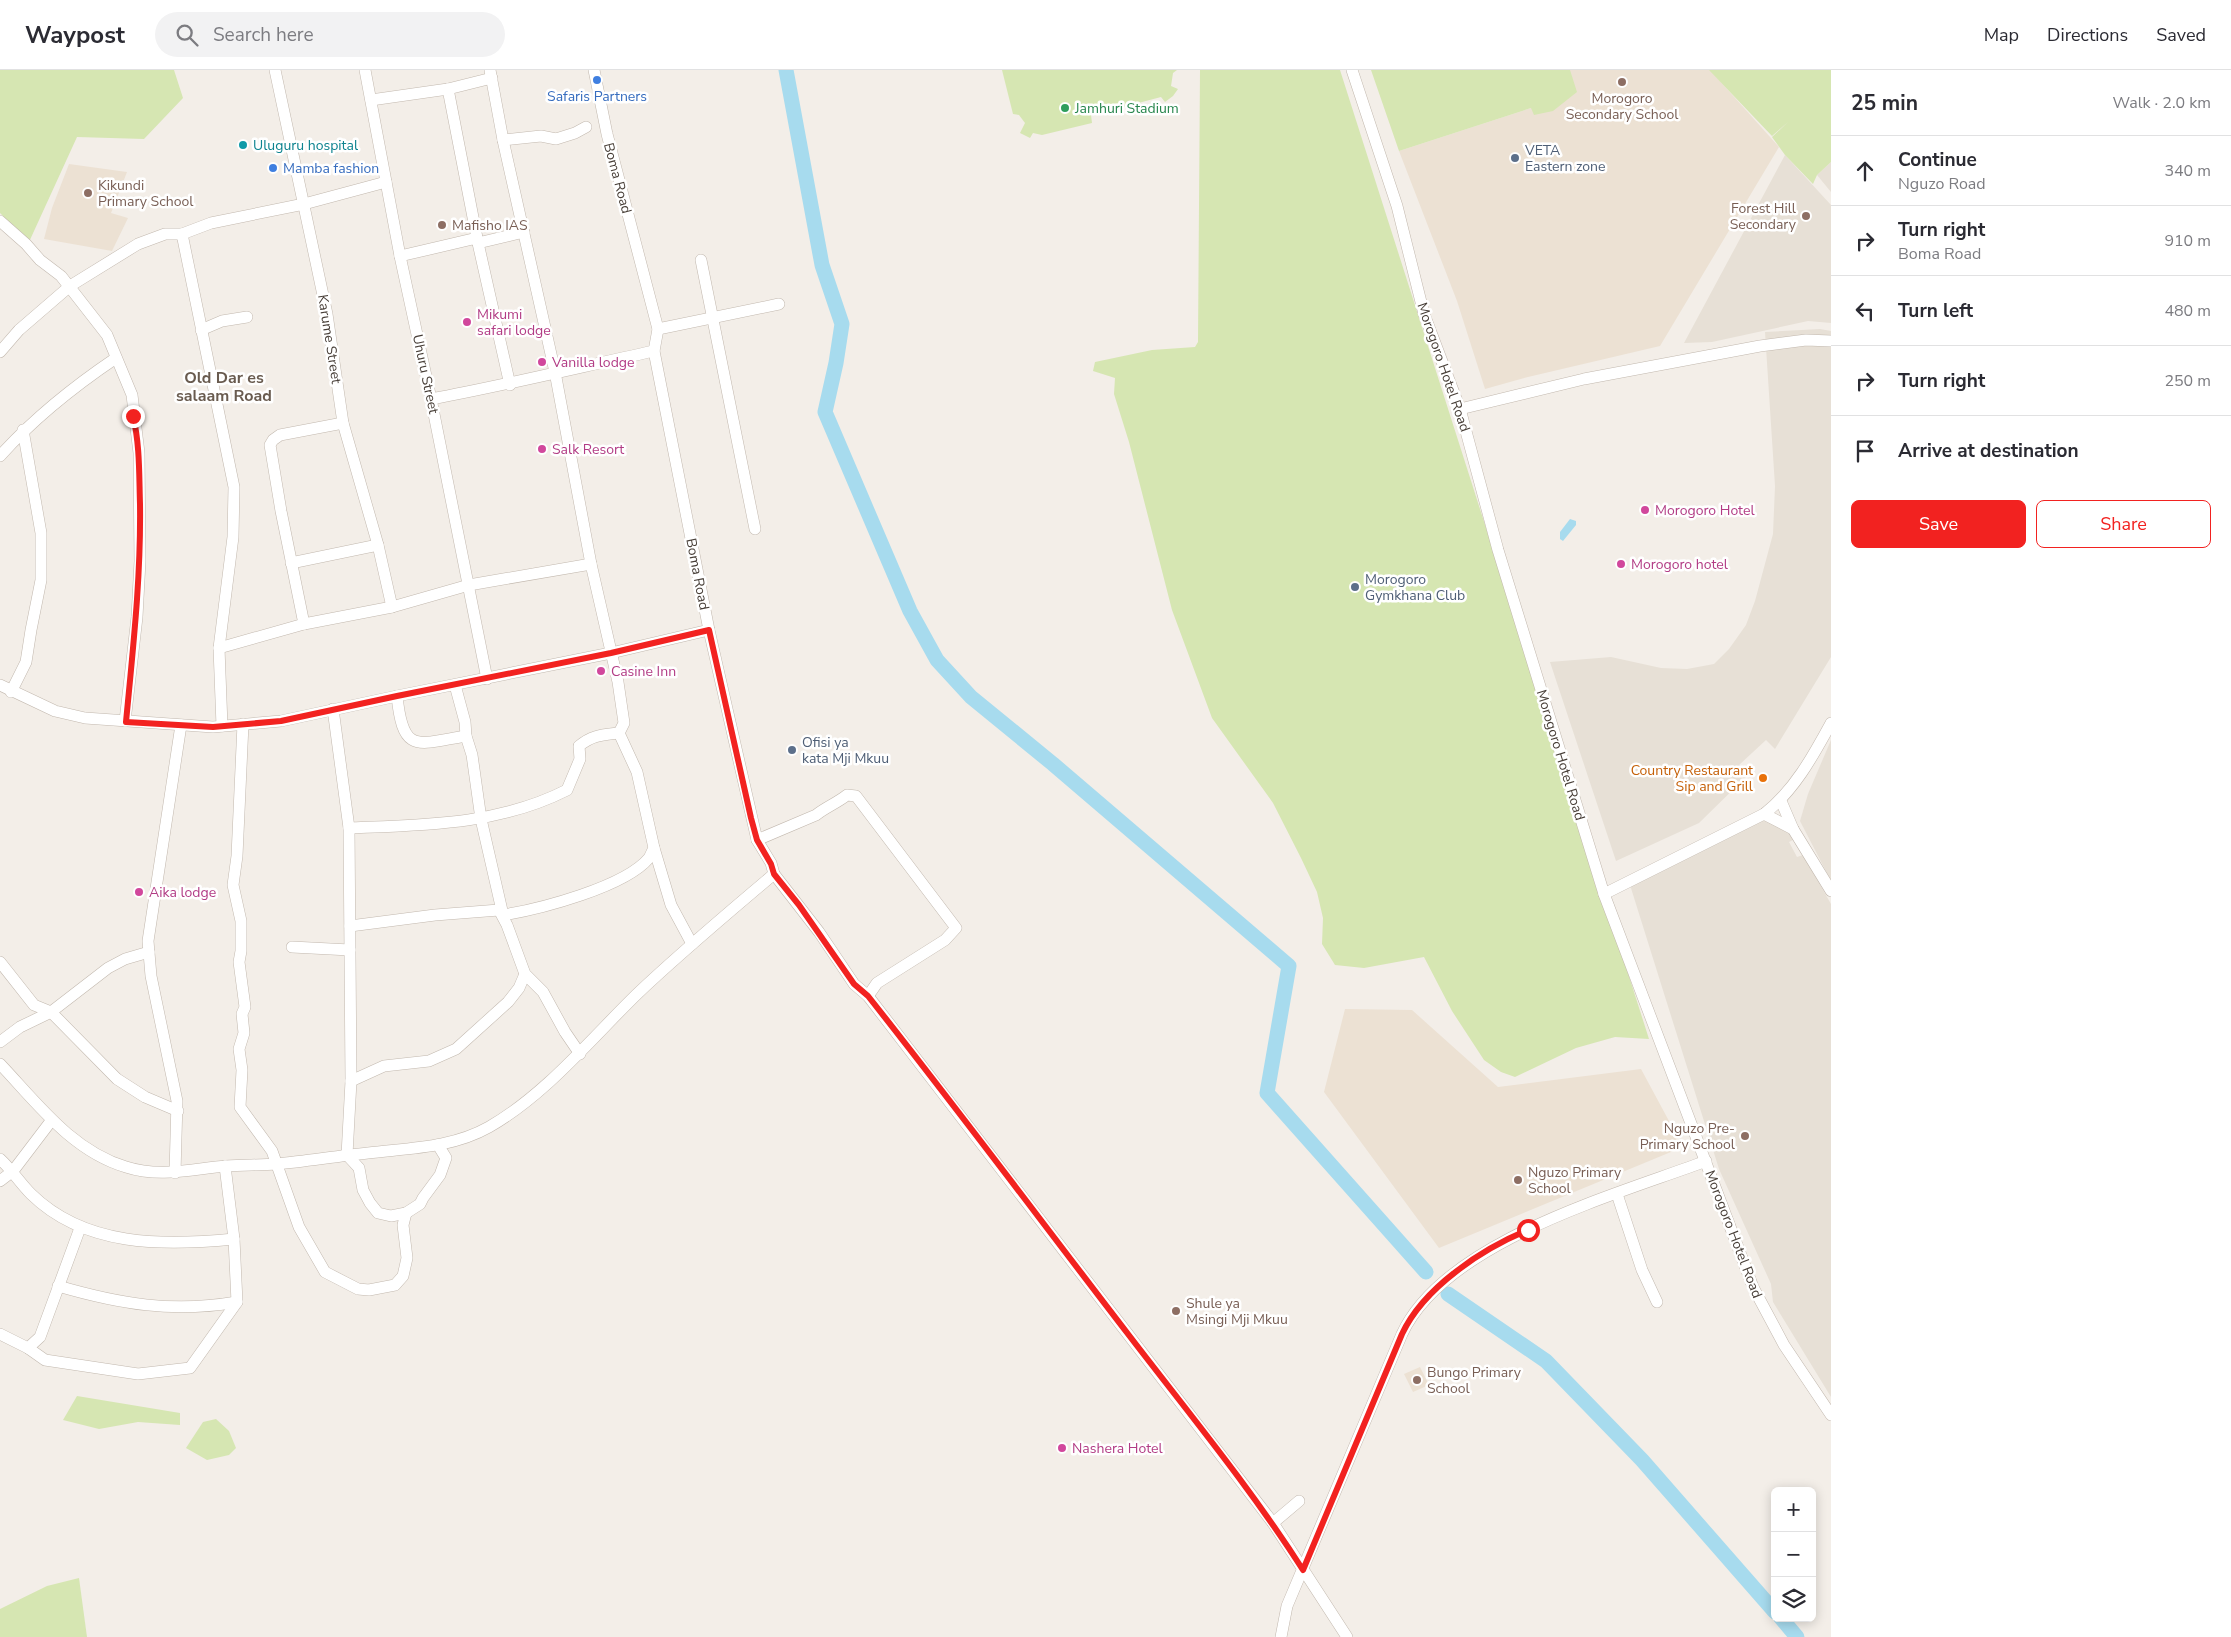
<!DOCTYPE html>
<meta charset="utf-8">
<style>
body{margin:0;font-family:"Nunito Sans",sans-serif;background:#f2f2f3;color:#2b2b33}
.controls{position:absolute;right:15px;bottom:15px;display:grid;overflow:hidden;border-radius:8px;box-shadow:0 2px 12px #0003}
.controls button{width:45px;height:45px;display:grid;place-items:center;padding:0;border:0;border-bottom:1px solid #e1e1e2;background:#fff;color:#2b2b33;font:25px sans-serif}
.stop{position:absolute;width:15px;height:15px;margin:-11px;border:4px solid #f22220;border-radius:50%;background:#fff}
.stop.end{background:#f22220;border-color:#fff;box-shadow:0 1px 5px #0008}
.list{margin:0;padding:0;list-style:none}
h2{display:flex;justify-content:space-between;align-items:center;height:65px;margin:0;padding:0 20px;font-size:21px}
h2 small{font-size:16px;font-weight:400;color:#7c7c81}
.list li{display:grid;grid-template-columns:32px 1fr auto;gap:15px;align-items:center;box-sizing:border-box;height:70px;padding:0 20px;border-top:1px solid #e1e1e2}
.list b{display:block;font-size:19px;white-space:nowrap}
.list p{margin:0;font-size:16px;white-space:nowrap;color:#7c7c81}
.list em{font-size:16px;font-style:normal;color:#7c7c81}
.actions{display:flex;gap:10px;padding:15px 20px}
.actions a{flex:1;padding:11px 0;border:1px solid #f22220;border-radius:8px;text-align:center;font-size:18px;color:#f22220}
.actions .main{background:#f22220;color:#fff}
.icon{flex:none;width:28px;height:28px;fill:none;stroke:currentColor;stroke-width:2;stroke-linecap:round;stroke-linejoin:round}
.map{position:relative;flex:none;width:1831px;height:1567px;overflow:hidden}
header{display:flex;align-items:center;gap:30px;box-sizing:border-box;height:70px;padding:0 25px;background:#fff;border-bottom:1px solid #e1e1e2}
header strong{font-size:24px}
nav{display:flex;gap:28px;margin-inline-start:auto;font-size:18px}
.search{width:350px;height:45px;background:#f2f2f3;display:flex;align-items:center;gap:12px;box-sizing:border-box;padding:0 18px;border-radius:28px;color:#7c7c81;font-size:19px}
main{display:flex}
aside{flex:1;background:#fff}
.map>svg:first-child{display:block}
.residential{fill:#e7e0d6}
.education{fill:#ece1d3}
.green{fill:#d6e6b2}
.water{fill:#a7dbee}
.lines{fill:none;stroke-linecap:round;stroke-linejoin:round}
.river{stroke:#a7dbee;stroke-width:15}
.minor-casing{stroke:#c2b8ae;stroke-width:12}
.minor{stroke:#fff;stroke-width:11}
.route{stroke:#f22220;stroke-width:6}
.shop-dot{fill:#3f7fe0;stroke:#fff;stroke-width:2}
.education-dot{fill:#8d6e63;stroke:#fff;stroke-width:2}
.leisure-dot{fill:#2e9e5b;stroke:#fff;stroke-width:2}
.culture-dot{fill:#0f9aa8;stroke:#fff;stroke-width:2}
.service-dot{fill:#5c6f8a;stroke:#fff;stroke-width:2}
.hotel-dot{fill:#d1479c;stroke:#fff;stroke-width:2}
.food-dot{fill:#e8710a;stroke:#fff;stroke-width:2}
.labels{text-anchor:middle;stroke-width:5;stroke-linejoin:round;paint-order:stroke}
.shop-label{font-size:14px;fill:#366cbe;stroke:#fff}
.education-label{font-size:14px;fill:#785e54;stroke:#fff;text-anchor:start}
.leisure-label{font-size:14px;fill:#27864d;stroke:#fff;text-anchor:start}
.culture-label{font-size:14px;fill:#0d838f;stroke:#fff;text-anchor:start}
.service-label{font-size:14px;fill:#4e5e75;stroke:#fff;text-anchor:start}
.street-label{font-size:14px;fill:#473e37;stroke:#fff}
.hotel-label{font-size:14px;fill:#b23c85;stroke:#fff;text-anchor:start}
.food-label{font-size:14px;fill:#c56008;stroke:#fff;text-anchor:end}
.quarter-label{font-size:16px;font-weight:bold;fill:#695b4f;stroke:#fff}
</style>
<header>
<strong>Waypost</strong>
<div class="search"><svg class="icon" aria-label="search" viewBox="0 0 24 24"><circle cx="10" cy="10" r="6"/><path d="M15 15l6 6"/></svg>Search here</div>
<nav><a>Map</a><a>Directions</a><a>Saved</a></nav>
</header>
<main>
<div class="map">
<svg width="1831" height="1567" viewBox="0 0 1831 1567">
<rect width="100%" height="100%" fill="#f3eee8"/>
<g class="residential">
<path d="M1785 85 1831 135V253L1808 251 1712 272 1684 273Z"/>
<path d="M1831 92V122L1817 105Z"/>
<path d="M1820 259 1831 261V587L1775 679 1766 670 1738 696 1747 706 1699 753 1616 791 1550 592 1611 587 1661 598 1687 599 1714 594 1729 579 1746 555 1755 531 1773 464 1775 416 1765 262Z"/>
<path d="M1831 670V811L1800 751 1808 724Z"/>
<path d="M1763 748 1789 761 1795 769 1789 772 1797 787 1803 785 1831 834V1327L1773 1232 1771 1214 1719 1099 1630 815Z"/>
</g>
<g class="education">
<path d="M1569 0H1710L1779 77 1660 276 1528 307 1485 319 1457 231 1399 81 1531 38Z"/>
<path d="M69 94 127 102 111 143 128 148 112 181 44 169 52 138Z"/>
<path d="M1345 939 1412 940 1498 1017 1641 999 1683 1077 1439 1178 1324 1022Z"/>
<path d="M1420 1297 1429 1315 1413 1322 1404 1304Z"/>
</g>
<g class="green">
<path d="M0 0H174L183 28 144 69 77 67 29 172 0 143Z"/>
<path d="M1002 0H1177L1173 3 1171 16 1178 19 1173 26 1165 32 1161 27 1097 44 1091 45 1092 53 1042 65 1033 63 1030 68 1020 63 1025 53 1019 45 1013 44Z"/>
<path d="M1200 0H1340L1649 969 1615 967 1576 978 1515 1007 1501 1002 1484 990 1452 941 1424 887 1364 898 1335 895 1322 874 1323 848 1317 822 1301 788 1273 733 1212 648 1172 540 1129 372 1114 324 1115 308 1093 301 1095 292 1152 280 1195 277 1198 272Z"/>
<path d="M1371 0H1570L1577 22 1553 41 1534 45 1531 38 1399 81Z"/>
<path d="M1709 0H1831V92L1817 105 1813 114 1785 85 1772 67 1788 52 1772 66Z"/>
<path d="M77 1326 180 1343V1355L138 1352 99 1359 63 1350Z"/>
<path d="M216 1349 229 1361 236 1378 229 1385 207 1390 186 1378 203 1352Z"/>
<path d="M79 1508 87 1567H0V1539L47 1516Z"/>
</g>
<path class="water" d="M1570 449 1576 451V455L1563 471 1560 469V462Z"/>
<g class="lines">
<g class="river">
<path d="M786 0 822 195 842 254 836 293 825 342 910 541 937 590 971 627 1053 694 1289 896 1267 1023 1426 1202"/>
<path d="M1448 1224 1546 1291 1642 1390 1775 1542"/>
<path d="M1781 1548 1797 1567"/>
</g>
<g class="minor-casing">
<g id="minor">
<path d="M275 0 327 244 343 353 378 475 392 537"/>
<path d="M365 0 400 186 431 329 487 609"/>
<path d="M490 0 503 70 555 302 591 494 618 612 624 653 619 663 637 702 654 778C652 781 651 785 649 788 625 817 540 839 503 845"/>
<path d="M594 0 607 64 658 259 654 281 709 560 757 770 771 793 774 804 819 862 854 914 868 926 1273 1453 1347 1567"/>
<path d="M1352 0 1397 136 1424 244 1460 339 1498 480 1604 824 1753 1217 1784 1275 1831 1345"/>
<path d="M448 19 478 173 510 315"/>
<path d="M371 30 448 19 492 8"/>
<path d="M503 70 541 66 556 69 575 63 586 57"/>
<path d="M0 151 26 174 40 190 61 206 107 265 132 325 139 383 140 491 137 547 125 651"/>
<path d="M182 164 234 417 233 467 219 578 222 656"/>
<path d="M400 186 477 168 478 173 524 162"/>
<path d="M701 190 755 459"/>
<path d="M658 259 779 234"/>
<path d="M201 260 222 251 247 247"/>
<path d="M0 282 19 260 70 216 138 174 165 164H182L211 153 304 134 386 112"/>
<path d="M431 329C506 315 580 297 654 281"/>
<path d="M1460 339 1584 309 1760 276 1806 270 1831 271"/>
<path d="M0 386C35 347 73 317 116 288"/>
<path d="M291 493 378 475"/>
<path d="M304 554 281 441 270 375 273 370 280 365 343 353"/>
<path d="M219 578 304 554 392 537 469 515 591 494"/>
<path d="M0 615 55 641 85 648 213 657 281 651 397 626 611 583 709 560"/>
<path d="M455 615 465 652 466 666 472 685 481 749 503 845"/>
<path d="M11 622 26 592 31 560 41 510V463L23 360"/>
<path d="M397 626C403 685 417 674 466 666"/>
<path d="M333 639 349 758 351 1011 347 1085 359 1098 363 1120 370 1133 378 1143 391 1146 406 1143 420 1134 423 1128 440 1105 446 1088 438 1075"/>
<path d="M243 654 237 786 233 815 241 851V881L239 892 245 937 242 944 244 963 239 979 242 1000 240 1037 272 1081 299 1157 325 1202 358 1219 369 1220 395 1215 403 1206 407 1188 403 1155 406 1143"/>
<path d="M1781 731 1793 759"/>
<path d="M1764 744 1793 759 1831 821"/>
<path d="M349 758C424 755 498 755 567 720L580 689 579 676C592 665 602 665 619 663"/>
<path d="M757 770 816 745C826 737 837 733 847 725L856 726 956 858 945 870 877 913 868 926"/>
<path d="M654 778 671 835 692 874"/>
<path d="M1604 824 1764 744C1794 721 1813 686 1831 653"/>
<path d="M499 840 507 855 525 904 543 922 565 962 580 984"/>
<path d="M350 856 435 845 499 840"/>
<path d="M292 877 350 880"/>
<path d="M0 892 34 935 51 942 117 1009 145 1027 178 1041"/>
<path d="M0 972 20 957 51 942 108 898 125 889 149 882"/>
<path d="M0 994C37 1033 72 1081 126 1097 160 1108 192 1099 226 1096 243 1095 260 1095 277 1094 307 1091 338 1086 368 1083 409 1078 452 1078 489 1057 545 1025 590 970 636 925 680 883 727 844 774 804"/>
<path d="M351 1011 384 996 429 991 456 979 508 932 519 918 525 904"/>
<path d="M0 1089C12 1100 20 1113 31 1124 85 1177 163 1176 234 1169"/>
<path d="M175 1103 177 1031 151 906 148 871 181 655"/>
<path d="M0 1111 13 1101 51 1051"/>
<path d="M1617 1124 1642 1200 1657 1232"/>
<path d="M58 1216C120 1234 172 1243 237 1232"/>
<path d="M0 1264 28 1278 40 1267 80 1158"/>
<path d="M28 1278 45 1290 138 1304 190 1298 237 1232 234 1169 225 1096"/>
<path d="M1273 1453 1299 1431"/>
<path d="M1281 1567 1287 1536 1402 1264C1445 1171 1616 1125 1706 1091"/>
</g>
</g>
<use href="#minor" class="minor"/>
</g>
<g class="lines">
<path class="route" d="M133 346C140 375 139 404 140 434 141 508 133 578 126 652L213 657 281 651 397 626 611 583 709 560 751 748 757 770 771 794 774 804 799 835 854 914 868 926C956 1037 1041 1151 1128 1264 1187 1341 1250 1417 1303 1500L1402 1264C1424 1217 1482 1179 1528 1160"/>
</g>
<g class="shop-dot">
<circle cx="597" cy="10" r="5"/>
<circle cx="273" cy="98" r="5"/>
</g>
<g class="education-dot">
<circle cx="1622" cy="12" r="5"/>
<circle cx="88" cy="123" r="5"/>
<circle cx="1806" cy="146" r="5"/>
<circle cx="442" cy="155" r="5"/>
<circle cx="1745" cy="1066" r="5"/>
<circle cx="1518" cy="1110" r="5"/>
<circle cx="1176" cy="1241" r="5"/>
<circle cx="1417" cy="1310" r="5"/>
</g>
<circle class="leisure-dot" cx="1065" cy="38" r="5"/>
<circle class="culture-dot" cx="243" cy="75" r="5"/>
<g class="service-dot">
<circle cx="1515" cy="88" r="5"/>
<circle cx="1355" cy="517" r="5"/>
<circle cx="792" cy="680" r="5"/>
</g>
<g class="hotel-dot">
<circle cx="467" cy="252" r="5"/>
<circle cx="542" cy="292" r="5"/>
<circle cx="542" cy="379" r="5"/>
<circle cx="1645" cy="440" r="5"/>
<circle cx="1621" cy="494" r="5"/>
<circle cx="601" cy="601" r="5"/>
<circle cx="139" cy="822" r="5"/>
<circle cx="1062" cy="1378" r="5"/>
</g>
<circle class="food-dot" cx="1763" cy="708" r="5"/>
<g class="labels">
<g class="shop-label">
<text x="597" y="31">Safaris Partners</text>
<text x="283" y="103" text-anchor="start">Mamba fashion</text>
</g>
<g class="education-label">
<text x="1622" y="33" text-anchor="middle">Morogoro<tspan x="1622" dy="16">Secondary School</tspan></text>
<text x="98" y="120">Kikundi<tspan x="98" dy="16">Primary School</tspan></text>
<text x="1796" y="143" text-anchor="end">Forest Hill<tspan x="1796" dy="16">Secondary</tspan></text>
<text x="452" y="160">Mafisho IAS</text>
<text x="1735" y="1063" text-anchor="end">Nguzo Pre-<tspan x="1735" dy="16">Primary School</tspan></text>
<text x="1528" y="1107">Nguzo Primary<tspan x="1528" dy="16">School</tspan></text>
<text x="1186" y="1238">Shule ya<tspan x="1186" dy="16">Msingi Mji Mkuu</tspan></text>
<text x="1427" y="1307">Bungo Primary<tspan x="1427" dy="16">School</tspan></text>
</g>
<g class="leisure-label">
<text x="1075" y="43">Jamhuri Stadium</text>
</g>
<g class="culture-label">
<text x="253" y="80">Uluguru hospital</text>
</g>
<g class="service-label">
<text x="1525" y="85">VETA<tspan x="1525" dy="16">Eastern zone</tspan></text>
<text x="1365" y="514">Morogoro<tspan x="1365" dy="16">Gymkhana Club</tspan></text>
<text x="802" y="677">Ofisi ya<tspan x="802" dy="16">kata Mji Mkuu</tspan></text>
</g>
<g class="street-label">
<text transform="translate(618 108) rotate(75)" y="5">Boma Road</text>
<text transform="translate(330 269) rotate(81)" y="5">Karume Street</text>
<text transform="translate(1444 297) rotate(71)" y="5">Morogoro Hotel Road</text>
<text transform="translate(426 304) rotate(78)" y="5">Uhuru Street</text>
<text transform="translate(698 504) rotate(79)" y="5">Boma Road</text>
<text transform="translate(1561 685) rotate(73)" y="5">Morogoro Hotel Road</text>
<text transform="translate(1734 1164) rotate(69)" y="5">Morogoro Hotel Road</text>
</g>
<g class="hotel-label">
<text x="477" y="249">Mikumi<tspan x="477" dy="16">safari lodge</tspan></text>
<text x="552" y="297">Vanilla lodge</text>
<text x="552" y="384">Salk Resort</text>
<text x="1655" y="445">Morogoro Hotel</text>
<text x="1631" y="499">Morogoro hotel</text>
<text x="611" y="606">Casine Inn</text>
<text x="149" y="827">Aika lodge</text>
<text x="1072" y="1383">Nashera Hotel</text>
</g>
<g class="food-label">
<text x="1753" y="705">Country Restaurant<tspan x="1753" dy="16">Sip and Grill</tspan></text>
</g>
<g class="quarter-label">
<text x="224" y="313">Old Dar es<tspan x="224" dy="18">salaam Road</tspan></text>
</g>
</g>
</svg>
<div class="controls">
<button>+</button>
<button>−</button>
<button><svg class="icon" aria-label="layers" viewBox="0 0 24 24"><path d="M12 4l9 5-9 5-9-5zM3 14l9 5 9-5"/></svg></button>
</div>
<div class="stop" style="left:1528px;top:1160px"></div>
<div class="stop end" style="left:133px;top:346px"></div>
</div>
<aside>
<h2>25 min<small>Walk · 2.0 km</small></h2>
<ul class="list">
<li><svg class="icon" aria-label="ahead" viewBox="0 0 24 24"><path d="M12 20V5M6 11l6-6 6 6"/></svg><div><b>Continue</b><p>Nguzo Road</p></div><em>340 m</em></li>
<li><svg class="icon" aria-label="right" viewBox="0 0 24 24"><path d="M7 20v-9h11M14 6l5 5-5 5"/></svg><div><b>Turn right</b><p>Boma Road</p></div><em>910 m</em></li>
<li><svg class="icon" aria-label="left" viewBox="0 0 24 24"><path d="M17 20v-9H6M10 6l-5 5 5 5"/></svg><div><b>Turn left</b></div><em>480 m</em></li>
<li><svg class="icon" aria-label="right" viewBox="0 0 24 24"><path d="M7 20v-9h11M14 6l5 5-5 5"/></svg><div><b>Turn right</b></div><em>250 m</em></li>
<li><svg class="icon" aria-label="arrive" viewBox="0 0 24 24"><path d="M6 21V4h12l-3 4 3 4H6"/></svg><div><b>Arrive at destination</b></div></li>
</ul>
<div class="actions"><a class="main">Save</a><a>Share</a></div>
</aside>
</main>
